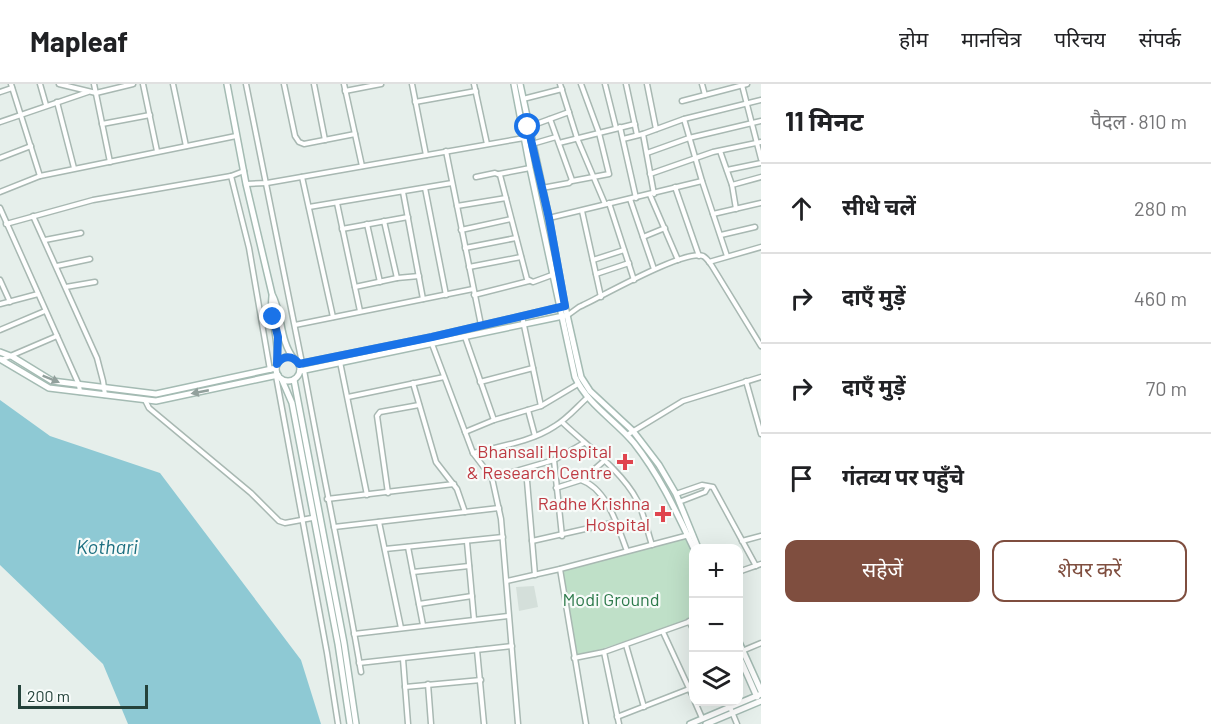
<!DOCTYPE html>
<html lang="hi">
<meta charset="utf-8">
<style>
body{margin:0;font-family:Barlow,"Noto Sans Devanagari",sans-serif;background:#f2f2f2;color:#202124}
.controls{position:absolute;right:18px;bottom:18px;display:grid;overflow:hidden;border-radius:12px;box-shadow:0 6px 24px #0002}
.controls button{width:54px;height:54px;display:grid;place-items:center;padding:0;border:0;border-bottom:2px solid #e0e0e0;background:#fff;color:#202124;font:30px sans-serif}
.scale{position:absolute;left:18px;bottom:15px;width:130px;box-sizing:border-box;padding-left:6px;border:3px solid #24423a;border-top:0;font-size:16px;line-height:21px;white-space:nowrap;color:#24423a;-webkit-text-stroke:4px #f7fbf9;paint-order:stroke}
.stop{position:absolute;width:18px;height:18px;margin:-14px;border:4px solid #1a73e8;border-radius:50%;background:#fff}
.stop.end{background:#1a73e8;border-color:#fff;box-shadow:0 2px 6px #0008}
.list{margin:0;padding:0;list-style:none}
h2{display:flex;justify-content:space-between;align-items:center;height:78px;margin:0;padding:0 24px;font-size:26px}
h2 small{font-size:20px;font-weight:400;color:#757577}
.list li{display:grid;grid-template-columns:39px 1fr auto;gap:18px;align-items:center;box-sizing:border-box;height:90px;padding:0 24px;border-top:2px solid #e0e0e0}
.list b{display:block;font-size:22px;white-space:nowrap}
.list em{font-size:20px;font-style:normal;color:#757577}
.actions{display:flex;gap:12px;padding:18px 24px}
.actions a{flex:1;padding:14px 0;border:2px solid #7f4e3f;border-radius:12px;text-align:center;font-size:21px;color:#7f4e3f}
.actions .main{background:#7f4e3f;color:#fff}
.icon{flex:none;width:33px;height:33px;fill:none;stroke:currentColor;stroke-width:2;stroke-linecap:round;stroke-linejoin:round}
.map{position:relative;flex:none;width:761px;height:640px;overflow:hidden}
header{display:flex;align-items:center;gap:36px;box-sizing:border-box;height:84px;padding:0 30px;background:#fff;border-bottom:2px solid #e0e0e0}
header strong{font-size:28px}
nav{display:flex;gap:33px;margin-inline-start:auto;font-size:21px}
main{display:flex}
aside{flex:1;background:#fff}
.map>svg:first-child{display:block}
.built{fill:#d4dfda}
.green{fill:#bfe0c8}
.water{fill:#8ec9d4}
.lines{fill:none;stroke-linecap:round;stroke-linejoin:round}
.street-casing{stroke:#a8b8b2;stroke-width:7}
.secondary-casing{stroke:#a4bbb3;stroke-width:8}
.street{stroke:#fff;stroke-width:4}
.secondary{stroke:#fff;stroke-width:5}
.oneway{fill:#92a09c}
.route{stroke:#1a73e8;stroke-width:8}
.health-dot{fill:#e0444e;stroke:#f7fbf9;stroke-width:2}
.labels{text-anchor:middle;stroke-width:4.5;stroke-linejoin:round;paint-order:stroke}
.health-label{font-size:18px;fill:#be3a42;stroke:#f7fbf9;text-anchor:end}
.park-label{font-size:18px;fill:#2d7a4b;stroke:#f7fbf9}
.water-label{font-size:20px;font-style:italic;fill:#1c6f80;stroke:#f7fbf9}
</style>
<header>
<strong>Mapleaf</strong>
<nav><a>होम</a><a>मानचित्र</a><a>परिचय</a><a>संपर्क</a></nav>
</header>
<main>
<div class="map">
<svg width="761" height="640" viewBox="0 0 761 640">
<rect width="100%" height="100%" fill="#e6efeb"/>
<path class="built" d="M534 502 538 523 519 527 516 503Z"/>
<path class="green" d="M685 452 693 470V535L574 574 560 485Z"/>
<path class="water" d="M0 316 50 352 160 389 301 576 321 640H128L103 580 0 481Z"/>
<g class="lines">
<g class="street-casing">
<g id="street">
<path d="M11 0 40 92"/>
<path d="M40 0 46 21"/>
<path d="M59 0 96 9 133 0"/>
<path d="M94 0 110 78"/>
<path d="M143 0 157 67"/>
<path d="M173 0 186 62"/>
<path d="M246 0 302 279"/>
<path d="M284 0 295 52 299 58 304 60 355 50"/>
<path d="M314 0 325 56"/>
<path d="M344 0 362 82"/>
<path d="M412 0 426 71"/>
<path d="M474 0 487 60"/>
<path d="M560 0 577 54 605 120"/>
<path d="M605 0 616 44"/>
<path d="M626 0 637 51"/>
<path d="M647 0 656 45"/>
<path d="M702 0 705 11"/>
<path d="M742 1 761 75"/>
<path d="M345 7 381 0"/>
<path d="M0 8 12 4"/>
<path d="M523 15 562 5"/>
<path d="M682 17 747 0"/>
<path d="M57 18 74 84"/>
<path d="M415 18 476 7"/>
<path d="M684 35 702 97"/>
<path d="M0 38 88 8"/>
<path d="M102 40 150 31"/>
<path d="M528 43 569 28"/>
<path d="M620 43 636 114"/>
<path d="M643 50 654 110"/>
<path d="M623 55 643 50 684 35 761 16"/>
<path d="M559 59 635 40"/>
<path d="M532 60 556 53"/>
<path d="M446 67 481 241"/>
<path d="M720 67 732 101"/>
<path d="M647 69 689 54 761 37"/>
<path d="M0 74 31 62"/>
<path d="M727 86 761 79"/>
<path d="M499 90 530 84"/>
<path d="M650 90 713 68 761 58"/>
<path d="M231 92 249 164 270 286"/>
<path d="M302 93 333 233"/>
<path d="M476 93 495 89 500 91 527 195 533 198 552 191"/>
<path d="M572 97 609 90 599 49 581 0"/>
<path d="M246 100 267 99 524 54"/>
<path d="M675 103 699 172"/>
<path d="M425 104 446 211"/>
<path d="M542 104 569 99 572 96 550 35"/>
<path d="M0 108 40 92 236 52"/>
<path d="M403 108 423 215"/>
<path d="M650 111 678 176"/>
<path d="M630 115 654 185"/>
<path d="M337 119 360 227"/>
<path d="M609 119 634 196"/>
<path d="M457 122 506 114"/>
<path d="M309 123 452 99"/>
<path d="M0 124 79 301 80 308"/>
<path d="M736 125 732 101 761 93"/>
<path d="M582 127 601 213"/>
<path d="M713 130 761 119"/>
<path d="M33 132 97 274 103 297 105 311"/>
<path d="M549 134 702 97 727 172"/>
<path d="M384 137 397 194"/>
<path d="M6 140 93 116 231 92 244 87"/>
<path d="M367 140 380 198"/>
<path d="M342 145 408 133"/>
<path d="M461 146 511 135"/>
<path d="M721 151 755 143"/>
<path d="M643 153 665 144"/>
<path d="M45 156 81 149"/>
<path d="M465 164 516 154"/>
<path d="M593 176 624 166"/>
<path d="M709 178 761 163"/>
<path d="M57 182 90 175"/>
<path d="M469 183 521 173"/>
<path d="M596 190 629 179"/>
<path d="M0 196 10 218"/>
<path d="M66 203 95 198"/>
<path d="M355 203 397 194 419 192"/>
<path d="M474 211 529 197"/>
<path d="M0 220 38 210"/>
<path d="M568 231 579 223C601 213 684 165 703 172 707 174 710 179 712 182L761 262"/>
<path d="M522 232 541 322"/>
<path d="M295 241 473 205"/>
<path d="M0 246 45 227"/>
<path d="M465 253 494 336"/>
<path d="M432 260 473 369 492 394 501 435 518 640"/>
<path d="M1 276 57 252"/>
<path d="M340 278 367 411"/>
<path d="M304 286C322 387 344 487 361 588"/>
<path d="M276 292 327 569 338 640"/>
<path d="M746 297 761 350"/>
<path d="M480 298 533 284"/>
<path d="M413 299 436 378 457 405 465 428"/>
<path d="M348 313 444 293"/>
<path d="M145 316 149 324 251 409 279 437 285 439 312 434"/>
<path d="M528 326 535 352"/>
<path d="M562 338C585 360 622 387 637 416 644 430 647 446 652 461"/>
<path d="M465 348 494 336 541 322 578 300"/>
<path d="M627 351 683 317 761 293"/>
<path d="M473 369C500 362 531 358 555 342 567 335 577 323 588 313"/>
<path d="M554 376 562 452"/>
<path d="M526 385 535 491"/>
<path d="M492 394 554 376 584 359"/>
<path d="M582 396 604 377"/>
<path d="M556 404 581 396C608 405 618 444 627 467"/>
<path d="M388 409 377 332 380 328 419 321"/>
<path d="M676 410 702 401 713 403 756 482"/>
<path d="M327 415 454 400"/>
<path d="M679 418 705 408 708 403"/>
<path d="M379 438 401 544"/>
<path d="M334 443 499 424"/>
<path d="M532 457 616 438"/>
<path d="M742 457 761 452"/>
<path d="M467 458 474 535"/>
<path d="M408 463 423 541"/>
<path d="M385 465 503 453"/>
<path d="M560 485 586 640"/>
<path d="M413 488 469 482"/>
<path d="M738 488 761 480"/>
<path d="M507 497 560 485 689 451"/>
<path d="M419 520 472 512"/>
<path d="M689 537 694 547"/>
<path d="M663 548 694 615"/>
<path d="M354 550 508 532"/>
<path d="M626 561 644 623"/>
<path d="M477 566 484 640"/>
<path d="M742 567 761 559"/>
<path d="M604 568 619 640"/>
<path d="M574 574 604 568 694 536"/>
<path d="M403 575 408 640"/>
<path d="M359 579 512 562"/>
<path d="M428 600 431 640"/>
<path d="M405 603 481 596"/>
<path d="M695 618 702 634"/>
<path d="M730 623 737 640"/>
<path d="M617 633 694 603"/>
</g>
</g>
<g class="secondary-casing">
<g id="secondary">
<path d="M227 0 246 100 272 210C283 231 279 256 294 275"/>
<path d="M514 0 530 84 575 293C588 321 615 336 634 359 660 392 676 427 694 465"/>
<path d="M520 0 549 134 565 222 581 293 590 307 633 347 659 381 676 410 698 464"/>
<path d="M272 212C269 233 280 254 277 280"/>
<path d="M0 268 13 273 52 297 156 310 276 284"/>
<circle cx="288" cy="285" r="12"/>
<path d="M0 275 49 304 156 317 278 291"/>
<path d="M299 280 432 253 561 223"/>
<path d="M300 287 563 232"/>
<path d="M282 296 292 319 338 560 350 640"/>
<path d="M294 296 344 559 356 640"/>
<path d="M738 556 761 607"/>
<path d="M738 570 757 613"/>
<path d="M690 640 761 610"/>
<path d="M706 640 761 617"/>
</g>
</g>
<use href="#street" class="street"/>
<use href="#secondary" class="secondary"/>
</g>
<defs><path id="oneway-solid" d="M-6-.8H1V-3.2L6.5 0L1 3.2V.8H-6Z" transform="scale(1.5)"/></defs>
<g class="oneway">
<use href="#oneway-solid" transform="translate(51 295) rotate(22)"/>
<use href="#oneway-solid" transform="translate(200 308) rotate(169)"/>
</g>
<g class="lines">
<path class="route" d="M273 233 278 253 277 280C283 271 293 271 299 280L432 253 565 222 549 134 528 43"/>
</g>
<g class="health-dot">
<path d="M622 369h6v6h6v6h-6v6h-6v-6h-6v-6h6z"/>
<path d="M660 421h6v6h6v6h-6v6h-6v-6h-6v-6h6z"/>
</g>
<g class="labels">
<g class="health-label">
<text x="612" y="374">Bhansali Hospital<tspan x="612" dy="21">&amp; Research Centre</tspan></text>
<text x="650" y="426">Radhe Krishna<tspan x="650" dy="21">Hospital</tspan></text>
</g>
<g class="park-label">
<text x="611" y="522">Modi Ground</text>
</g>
<g class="water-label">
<text x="107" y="470">Kothari</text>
</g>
</g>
</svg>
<div class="controls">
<button>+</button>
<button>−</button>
<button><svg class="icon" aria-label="layers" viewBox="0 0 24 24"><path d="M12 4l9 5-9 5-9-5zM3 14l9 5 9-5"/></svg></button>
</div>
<div class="scale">200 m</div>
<div class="stop" style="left:528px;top:43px"></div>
<div class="stop end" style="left:273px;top:233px"></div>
</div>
<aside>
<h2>11 मिनट<small>पैदल · 810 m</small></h2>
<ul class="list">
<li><svg class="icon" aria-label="ahead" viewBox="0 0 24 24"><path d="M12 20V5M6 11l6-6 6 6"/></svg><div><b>सीधे चलें</b></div><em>280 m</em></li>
<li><svg class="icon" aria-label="right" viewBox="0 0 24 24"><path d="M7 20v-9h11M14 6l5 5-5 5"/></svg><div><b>दाएँ मुड़ें</b></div><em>460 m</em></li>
<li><svg class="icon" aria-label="right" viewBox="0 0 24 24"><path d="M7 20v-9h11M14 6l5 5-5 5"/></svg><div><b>दाएँ मुड़ें</b></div><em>70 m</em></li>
<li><svg class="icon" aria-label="arrive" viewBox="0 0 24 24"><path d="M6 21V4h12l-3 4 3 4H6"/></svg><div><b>गंतव्य पर पहुँचे</b></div></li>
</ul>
<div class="actions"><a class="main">सहेजें</a><a>शेयर करें</a></div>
</aside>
</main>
